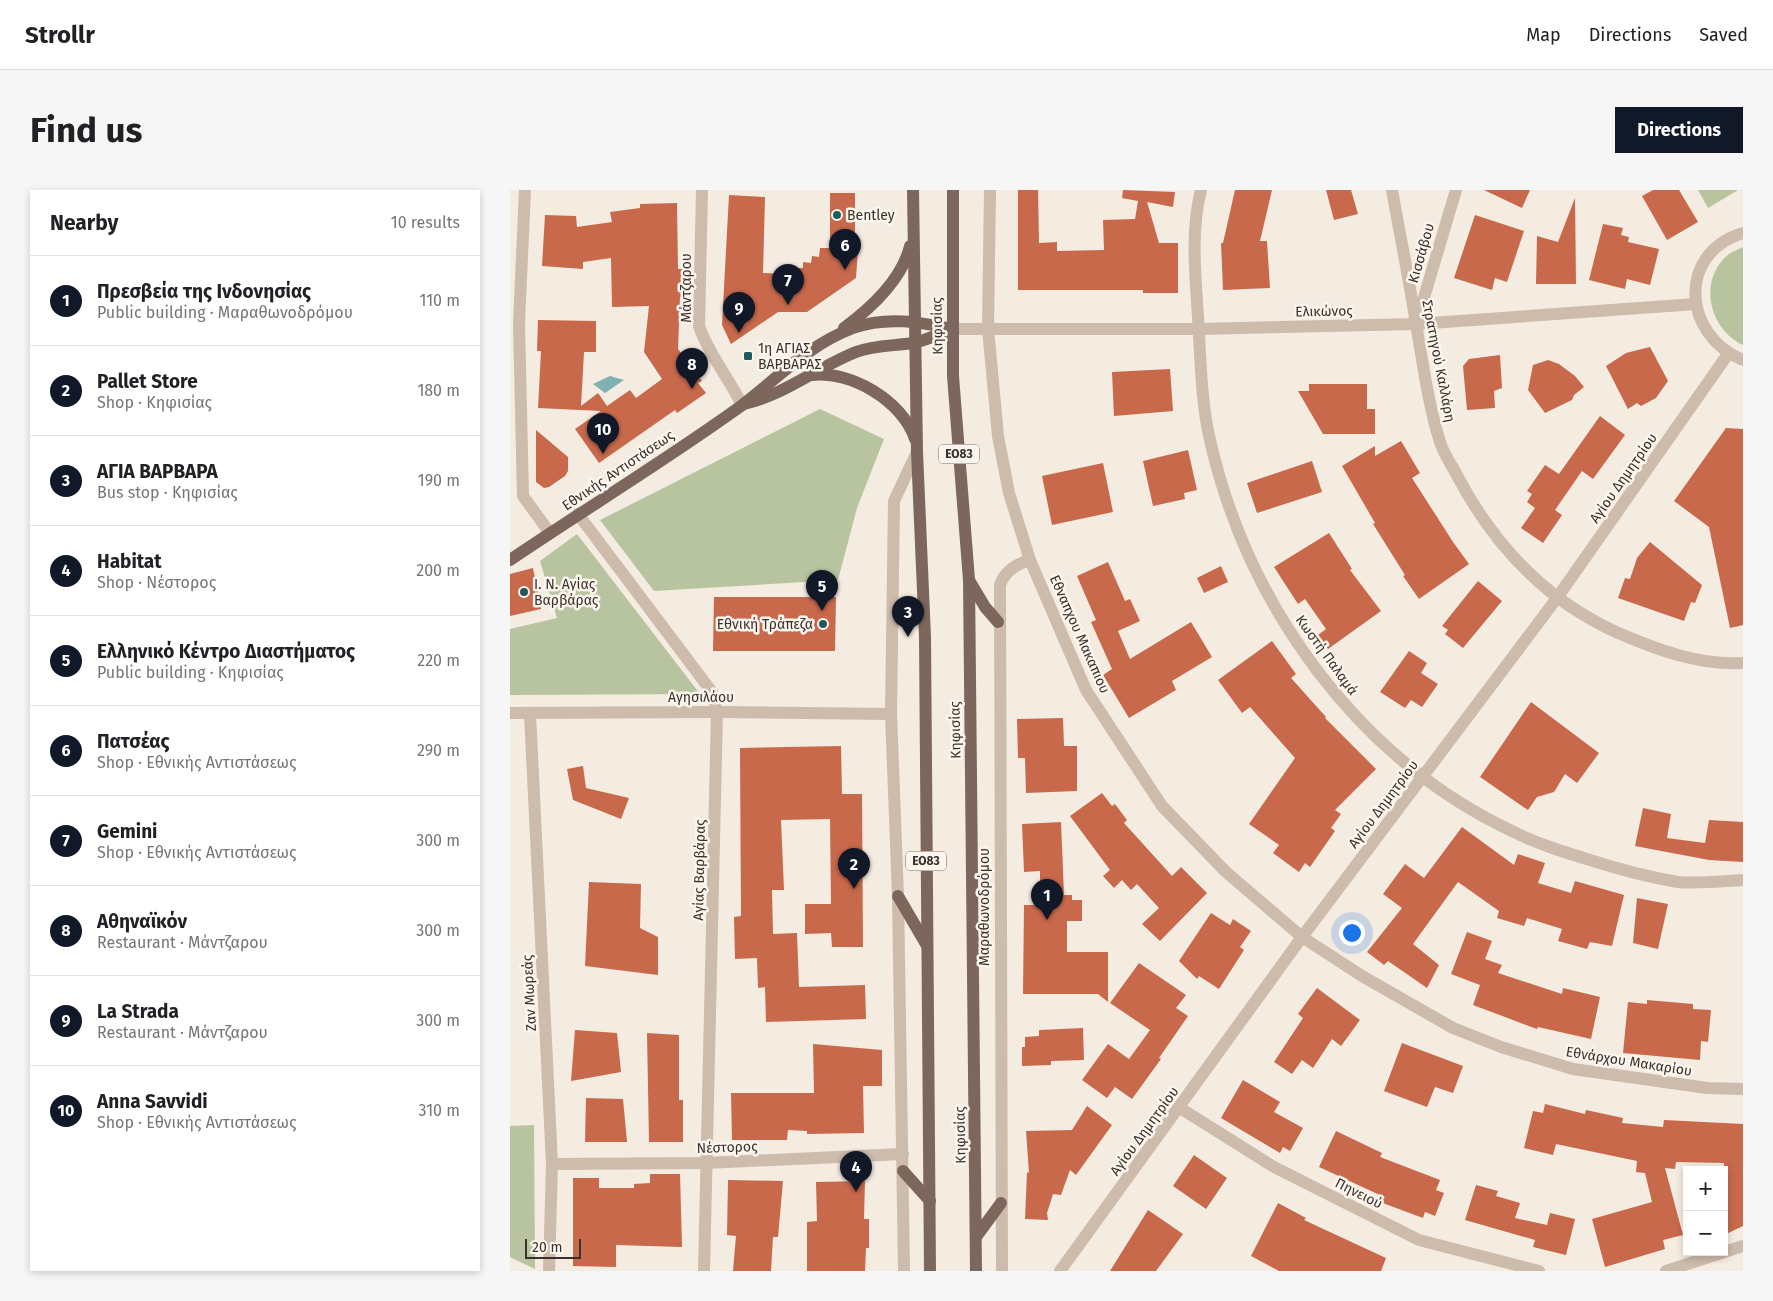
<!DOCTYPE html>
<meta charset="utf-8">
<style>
body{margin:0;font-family:"Fira Sans",sans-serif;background:#f6f6f6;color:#202124}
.controls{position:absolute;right:15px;bottom:15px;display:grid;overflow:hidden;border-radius:0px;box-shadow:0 2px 8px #0003}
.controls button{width:45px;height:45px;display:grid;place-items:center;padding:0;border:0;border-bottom:1px solid #e0e0e0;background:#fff;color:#202124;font:25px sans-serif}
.scale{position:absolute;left:15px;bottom:12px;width:56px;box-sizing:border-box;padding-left:5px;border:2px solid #3b302b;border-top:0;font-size:14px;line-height:18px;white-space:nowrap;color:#3b302b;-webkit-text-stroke:4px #fbf5ee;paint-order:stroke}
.you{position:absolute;left:841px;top:742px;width:18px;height:18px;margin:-12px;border:4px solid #fff;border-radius:50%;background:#1a73e8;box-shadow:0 0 0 8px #1a73e833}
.badge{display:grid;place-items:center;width:32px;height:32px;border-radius:50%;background:#111827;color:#fff;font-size:16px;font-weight:700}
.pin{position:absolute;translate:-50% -41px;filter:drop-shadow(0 1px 2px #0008)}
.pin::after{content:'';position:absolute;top:26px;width:18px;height:15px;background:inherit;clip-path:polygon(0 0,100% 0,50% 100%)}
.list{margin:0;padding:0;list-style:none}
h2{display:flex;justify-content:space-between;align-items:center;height:65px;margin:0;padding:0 20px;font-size:21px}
h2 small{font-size:16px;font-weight:400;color:#757577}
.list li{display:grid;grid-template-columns:32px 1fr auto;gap:15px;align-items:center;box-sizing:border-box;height:90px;padding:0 20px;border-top:1px solid #e0e0e0}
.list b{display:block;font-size:19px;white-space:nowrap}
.list p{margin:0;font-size:16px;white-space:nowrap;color:#757577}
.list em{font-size:16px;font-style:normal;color:#757577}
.map{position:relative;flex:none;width:1233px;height:1081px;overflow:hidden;border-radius:0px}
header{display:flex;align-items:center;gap:30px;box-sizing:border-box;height:70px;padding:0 25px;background:#fff;border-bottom:1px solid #e0e0e0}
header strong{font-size:24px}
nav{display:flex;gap:28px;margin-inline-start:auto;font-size:18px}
.intro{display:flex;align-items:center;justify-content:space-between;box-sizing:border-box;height:120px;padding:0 30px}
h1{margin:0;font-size:35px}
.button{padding:12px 22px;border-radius:0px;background:#111827;color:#fff;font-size:18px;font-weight:700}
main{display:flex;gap:30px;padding:0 30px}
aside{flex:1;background:#fff;border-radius:0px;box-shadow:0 2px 8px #0003}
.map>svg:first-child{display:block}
.green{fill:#b8c4a0}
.water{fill:#7fb0b2}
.building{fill:#c8694b}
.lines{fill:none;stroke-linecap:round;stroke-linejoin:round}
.minor{stroke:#cdbbac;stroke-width:12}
.major{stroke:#7d675c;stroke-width:12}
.poi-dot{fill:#1f5a5e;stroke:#fbf5ee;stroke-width:2}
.labels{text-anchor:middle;stroke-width:5;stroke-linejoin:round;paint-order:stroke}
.shield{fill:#fbf5ee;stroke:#756b66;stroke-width:1}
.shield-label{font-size:12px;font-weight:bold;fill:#3b302b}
.poi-label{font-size:14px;fill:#3b302b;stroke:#fbf5ee;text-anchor:start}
.street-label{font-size:14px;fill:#3b302b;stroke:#fbf5ee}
</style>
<header>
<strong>Strollr</strong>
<nav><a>Map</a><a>Directions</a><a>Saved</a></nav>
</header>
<div class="intro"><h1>Find us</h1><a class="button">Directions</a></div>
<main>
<aside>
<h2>Nearby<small>10 results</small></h2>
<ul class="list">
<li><span class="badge">1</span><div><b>Πρεσβεία της Ινδονησίας</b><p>Public building · Μαραθωνοδρόμου</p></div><em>110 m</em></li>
<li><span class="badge">2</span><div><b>Pallet Store</b><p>Shop · Κηφισίας</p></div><em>180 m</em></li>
<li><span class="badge">3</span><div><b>ΑΓΙΑ ΒΑΡΒΑΡΑ</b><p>Bus stop · Κηφισίας</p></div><em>190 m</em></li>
<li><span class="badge">4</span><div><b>Habitat</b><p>Shop · Νέστορος</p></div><em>200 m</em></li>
<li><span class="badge">5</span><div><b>Ελληνικό Κέντρο Διαστήματος</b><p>Public building · Κηφισίας</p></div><em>220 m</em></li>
<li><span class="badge">6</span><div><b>Πατσέας</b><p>Shop · Εθνικής Αντιστάσεως</p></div><em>290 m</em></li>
<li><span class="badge">7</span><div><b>Gemini</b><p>Shop · Εθνικής Αντιστάσεως</p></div><em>300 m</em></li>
<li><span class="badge">8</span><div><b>Αθηναϊκόν</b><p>Restaurant · Μάντζαρου</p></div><em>300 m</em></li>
<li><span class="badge">9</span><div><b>La Strada</b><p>Restaurant · Μάντζαρου</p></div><em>300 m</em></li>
<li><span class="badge">10</span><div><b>Anna Savvidi</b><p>Shop · Εθνικής Αντιστάσεως</p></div><em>310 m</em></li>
</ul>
</aside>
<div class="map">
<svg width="1233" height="1081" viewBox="0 0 1233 1081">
<rect width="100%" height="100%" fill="#f4ebe1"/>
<g class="green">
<path d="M1188 0H1228L1198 18Z"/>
<path d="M1233 57V155C1199 139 1187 90 1219 64 1223 61 1229 59 1233 57Z"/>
<path d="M310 219 374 249 347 318 328 390 144 401 90 330Z"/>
<path d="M67 344 190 504 0 505V439L47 428 30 371Z"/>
<path d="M24 935 25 1079 0 1067V936Z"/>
</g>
<path class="water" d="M100 186 114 190 95 203 83 194Z"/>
<g class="building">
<path d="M508 0H528L529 53 547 52V61L594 60 593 30 625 29 628 11 612 8 613 0 665 2 663 17 637 12 649 53H668V103H633V100H508Z"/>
<path d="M725 0H762L750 51H757L760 98 713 100 711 53H713Z"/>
<path d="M816 0H841L848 24 824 30Z"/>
<path d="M974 0H1020L1012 18Z"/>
<path d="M1143 0H1169L1188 32 1157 50 1132 6Z"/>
<path d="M320 3H345V60H348L346 88 297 122H268L221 154 212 135 219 5 255 7 253 83 285 84V78H293V72L301 73 302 66 309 67 310 58H320Z"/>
<path d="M1065 8 1066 94H1026L1027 46 1048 52Z"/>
<path d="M167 13 168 79H176V107H170L168 159 192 191 188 193 196 203 167 223 165 220 89 273 65 239 91 221 28 218 31 161H27L28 130 86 131V162H74L71 216 88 203 97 216 120 200 126 208 152 189 134 162 139 116 102 117 101 68 73 72V79L32 76 35 25 66 26 67 37 102 32 100 22 130 18V14Z"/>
<path d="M965 25 1014 41 997 92 985 88 982 100 944 88Z"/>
<path d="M1093 34 1113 38 1111 45 1119 47 1118 52 1149 59 1140 95 1117 89 1115 99 1079 90Z"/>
<path d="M1140 157 1158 191 1146 208 1131 216 1127 213 1118 219 1096 176 1116 163Z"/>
<path d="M990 165 992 198 984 201 985 218 957 220 953 176 959 169Z"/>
<path d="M1038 170 1049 174 1065 186 1074 197 1064 205 1062 210 1035 223 1018 200 1023 175Z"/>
<path d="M660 179 663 221 604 226 602 182Z"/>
<path d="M799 194H857V219H865V244H813L788 201H799Z"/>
<path d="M1090 226 1115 245 1083 289 1072 281 1045 320 1052 325 1033 353 1011 338 1025 318 1017 312 1022 304 1017 301 1035 275 1049 284Z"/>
<path d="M1216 238 1233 239V435L1220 438 1199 337 1164 311Z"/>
<path d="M26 240 58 267V281L55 286 39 297 34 298 26 292Z"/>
<path d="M891 251 910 283 902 288 943 352 959 374 909 409 893 386 895 385 863 334 865 333 832 276 865 256V266Z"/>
<path d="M678 260 687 300 674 303 675 309 643 316 633 271Z"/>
<path d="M802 271 812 302 747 323 737 293Z"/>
<path d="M593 273 603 322 542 335 532 286Z"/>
<path d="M819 343 842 379 840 380 871 421 818 459 808 445 816 439 795 409 788 414 764 377Z"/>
<path d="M1140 352 1192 395 1185 413 1181 412 1174 431 1108 408 1115 388 1120 389 1127 368Z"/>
<path d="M598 372 615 411 620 409 630 431 608 441 620 469 681 432 702 467 662 491 666 500 619 528 593 485 602 479 581 432 586 430 567 386Z"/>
<path d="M711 376 718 392 694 403 687 388Z"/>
<path d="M23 378 31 419 0 426V384Z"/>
<path d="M968 391 992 411 953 458 935 444 938 440 932 436Z"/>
<path d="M204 407H326L325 461H203Z"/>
<path d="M762 451 786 484 781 488 816 527 815 528 866 579 825 620 831 624 821 638 825 641 800 677 795 673 789 682 763 663 769 655 739 634 785 568 740 517 732 523 708 490Z"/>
<path d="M899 461 917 473 911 483 928 494 912 517 901 510 895 518 870 502Z"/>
<path d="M1021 512 1089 563 1067 593 1055 584 1044 602 1027 607 1018 620 970 587Z"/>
<path d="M553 528 554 556H567V601L516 603 515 568H508L507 529Z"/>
<path d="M331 556 332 604H352L353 757H322L321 743 295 744V714H321L320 629 271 630 274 700H262L263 744 287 743 289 797 355 795 356 829 256 832 255 797 248 798 247 768 225 769 224 727 231 726 230 558Z"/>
<path d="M73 576 76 598 119 608 111 629 63 610 57 579Z"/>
<path d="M592 603 602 616 605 614 617 630 614 633 662 686 671 677 697 703 650 751 632 734 649 718 627 694 621 700 612 690 604 698 593 686 600 680 560 626Z"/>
<path d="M1133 618 1161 624 1157 648 1195 653 1199 630 1233 632V672L1199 670 1125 656Z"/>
<path d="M551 632 554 705H562V710H572V731H557V762H598V812L588 804H513L514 715H530V681L514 682 512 634Z"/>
<path d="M952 637 1004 675 1008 664 1035 673 1028 693 1061 703 1065 691 1114 705 1102 756 1080 752 1077 759 1048 751 1052 739 1017 728 1014 736 987 728 989 721 948 692 903 754 929 775 917 798 878 771 874 775 857 762 892 718 873 704 895 674 914 688Z"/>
<path d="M79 692 131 694 130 738 148 747V785L75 776Z"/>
<path d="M1127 708 1158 714 1148 759 1123 753Z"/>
<path d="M701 723 720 735 723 729 741 741 730 757 734 760 709 799 689 786 687 789 669 771Z"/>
<path d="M957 742 982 751 975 769 992 775 988 783 1052 804 1053 798 1090 807 1081 849 1028 837 1027 839 963 815 970 795 941 784Z"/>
<path d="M629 773 676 805 666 818 678 826 649 868 651 869 622 909 605 897 597 908 572 890 598 854 619 869 640 840 600 813Z"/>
<path d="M807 798 850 830 831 856 822 849 803 878 792 870 782 884 764 872 793 828 788 824Z"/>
<path d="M1137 810 1183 814V819L1201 820 1198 852 1191 851 1190 870 1113 863 1118 812 1137 814Z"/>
<path d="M573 838 574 870 541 871V875L512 876V857H515V847L529 846V840Z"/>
<path d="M65 840 107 843 111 882 61 891Z"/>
<path d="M137 843 169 845V910H173V952H139Z"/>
<path d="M892 853 953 876 943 903 925 897 917 917 874 901Z"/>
<path d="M303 854 372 860V896H353L354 943 297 944V941L278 940 277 950H222L221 903H304Z"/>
<path d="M733 890 770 912 764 922 793 938 780 961 773 957 770 963 711 928Z"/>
<path d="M76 908 113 909 117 952H75Z"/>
<path d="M1035 914 1075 924 1076 920 1113 928 1112 933 1153 937 1154 930 1233 934V1036L1214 1045V973L1166 972 1165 979 1155 978 1173 1045 1153 1050 1155 1059 1095 1077 1082 1029 1142 1012 1135 983 1126 982 1127 971 1046 954 1043 965 1014 958 1023 921 1033 923Z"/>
<path d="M577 916 602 935 566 985 560 980 551 1005 543 1004 537 1023 538 1030 515 1029 517 982 519 983 516 941 562 940Z"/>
<path d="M826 941 872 963 870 967 930 990 926 1000 934 1003 925 1026 915 1022 913 1028 870 1012 872 1006 809 977Z"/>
<path d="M684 965 717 988 696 1019 663 996Z"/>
<path d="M140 984H170L172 1057 106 1055V1077L63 1076V988H89V998H124V994L140 993Z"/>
<path d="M218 990 273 991 268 1047H263L261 1081H223L226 1046 217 1045Z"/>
<path d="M355 991 354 1029H359V1058H356L355 1081H297V1032L307 1031 306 992Z"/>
<path d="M966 995 988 1001 986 1006 1010 1013 1005 1028 1037 1035 1040 1023 1065 1029 1056 1065 1023 1057 1025 1050 955 1030Z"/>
<path d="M768 1013 796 1028 794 1030 876 1068 871 1081H769L741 1066Z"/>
<path d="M638 1020 673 1044 646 1081H600Z"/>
</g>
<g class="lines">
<g class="minor">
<path d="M15 0 9 133 13 306 40 343"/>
<path d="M192 0 189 136C199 165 219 188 232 215"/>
<path d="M480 0 478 139 488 246 499 303 520 370 576 500 652 616 716 682 792 747 852 786 943 838 991 857 1063 879 1197 898 1233 899"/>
<path d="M691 0C679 47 687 98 689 145 691 180 692 216 700 250 738 417 848 569 1004 642 1028 654 1054 662 1080 670 1108 679 1138 687 1168 692 1188 694 1212 691 1233 690"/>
<path d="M882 0C890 45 899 89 906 134 913 173 918 214 930 252 934 265 943 277 949 289 985 356 1036 410 1106 442 1145 459 1190 476 1233 473"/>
<path d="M1233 43C1167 63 1172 145 1233 170"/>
<path d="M907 131 946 0"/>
<path d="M443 139H689L907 134 1186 114"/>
<path d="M68 324 202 502 207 522 194 1081"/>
<path d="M0 523 207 522 381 524"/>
<path d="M20 524 42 974 39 1081"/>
<path d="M670 918 764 977 909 1050 1029 1081"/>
<path d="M42 974 196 973 393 964"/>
<path d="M394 1081 388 706 381 524 384 311 407 262"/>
<path d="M492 1081 490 395C495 381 506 374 520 370"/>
<path d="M550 1081 792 747 1047 408 1218 164"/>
<path d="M1156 1081 1233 1056"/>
</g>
<g class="major">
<path d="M403 0 407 262 415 447 420 1081"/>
<path d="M443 0V186L459 390 466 1081"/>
<path d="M334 138C361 118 392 90 400 56"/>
<path d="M302 185C340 180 393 211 405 249"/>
<path d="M234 214C276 204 306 178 346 162 364 155 384 156 403 153 417 150 431 143 443 139"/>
<path d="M0 370C77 318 156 270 231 216 268 188 298 155 343 138 377 126 409 132 443 139"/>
<path d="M459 390 475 417 488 432"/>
<path d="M388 706 416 754"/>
<path d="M393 981 420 1011"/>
<path d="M466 1047 491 1013"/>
</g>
</g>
<g class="poi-dot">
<circle cx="327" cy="25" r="5"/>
<rect x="233" y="161" width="10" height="10" rx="2.5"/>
<circle cx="14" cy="402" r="5"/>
<circle cx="313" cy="434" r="5"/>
</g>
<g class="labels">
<g class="shield">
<rect x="429" y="254.5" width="40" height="19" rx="4"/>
<rect x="396" y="661.5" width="40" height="19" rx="4"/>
</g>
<g class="shield-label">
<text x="449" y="268">ΕΟ83</text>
<text x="416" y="675">ΕΟ83</text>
</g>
<g class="poi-label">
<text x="337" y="30">Bentley</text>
<text x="248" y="163">1η ΑΓΙΑΣ<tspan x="248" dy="16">ΒΑΡΒΑΡΑΣ</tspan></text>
<text x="24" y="399">Ι. Ν. Αγίας<tspan x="24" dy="16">Βαρβάρας</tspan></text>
<text x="303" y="439" text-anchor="end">Εθνική Τράπεζα</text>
</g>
<g class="street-label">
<text transform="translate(911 63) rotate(-74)" y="5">Κισσάβου</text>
<text transform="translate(176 98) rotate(-90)" y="5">Μάντζαρου</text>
<text transform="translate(814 121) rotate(-1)" y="5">Ελικώνος</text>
<text transform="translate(427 136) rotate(-91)" y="5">Κηφισίας</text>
<text transform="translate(929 171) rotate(79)" y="5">Στρατηγού Καλλάρη</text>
<text transform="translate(108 280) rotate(-34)" y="5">Εθνικής Αντιστάσεως</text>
<text transform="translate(1113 288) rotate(-55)" y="5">Αγίου Δημητρίου</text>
<text transform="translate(570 444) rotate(66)" y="5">Εθναπχου Μακαπιου</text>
<text transform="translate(817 465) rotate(54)" y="5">Κωστή Παλαμά</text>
<text x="191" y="512">Αγησιλάου</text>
<text transform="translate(445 540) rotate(-91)" y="5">Κηφισίας</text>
<text transform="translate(873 614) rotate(-53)" y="5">Αγίου Δημητρίου</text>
<text transform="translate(189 680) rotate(-89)" y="5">Αγίας Βαρβάρας</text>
<text transform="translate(474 717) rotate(-90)" y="5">Μαραθωνοδρόμου</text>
<text transform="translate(19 803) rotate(-93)" y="5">Ζαν Μωρεάς</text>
<text transform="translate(1119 871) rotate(9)" y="5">Εθνάρχου Μακαρίου</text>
<text transform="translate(634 941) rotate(-54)" y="5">Αγίου Δημητρίου</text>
<text transform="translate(450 945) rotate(-91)" y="5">Κηφισίας</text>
<text transform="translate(217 957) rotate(-2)" y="5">Νέστορος</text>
<text transform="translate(849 1003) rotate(27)" y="5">Πηνειού</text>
</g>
</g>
</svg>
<div class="controls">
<button>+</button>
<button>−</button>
</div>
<div class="scale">20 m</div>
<div class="you"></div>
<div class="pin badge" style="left:537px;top:730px">1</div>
<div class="pin badge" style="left:344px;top:699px">2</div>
<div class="pin badge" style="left:398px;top:447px">3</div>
<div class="pin badge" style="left:346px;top:1002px">4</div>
<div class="pin badge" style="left:312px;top:421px">5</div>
<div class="pin badge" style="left:335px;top:80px">6</div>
<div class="pin badge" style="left:278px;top:115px">7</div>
<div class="pin badge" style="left:182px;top:199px">8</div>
<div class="pin badge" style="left:229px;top:143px">9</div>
<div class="pin badge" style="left:93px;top:264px">10</div>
</div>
</main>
